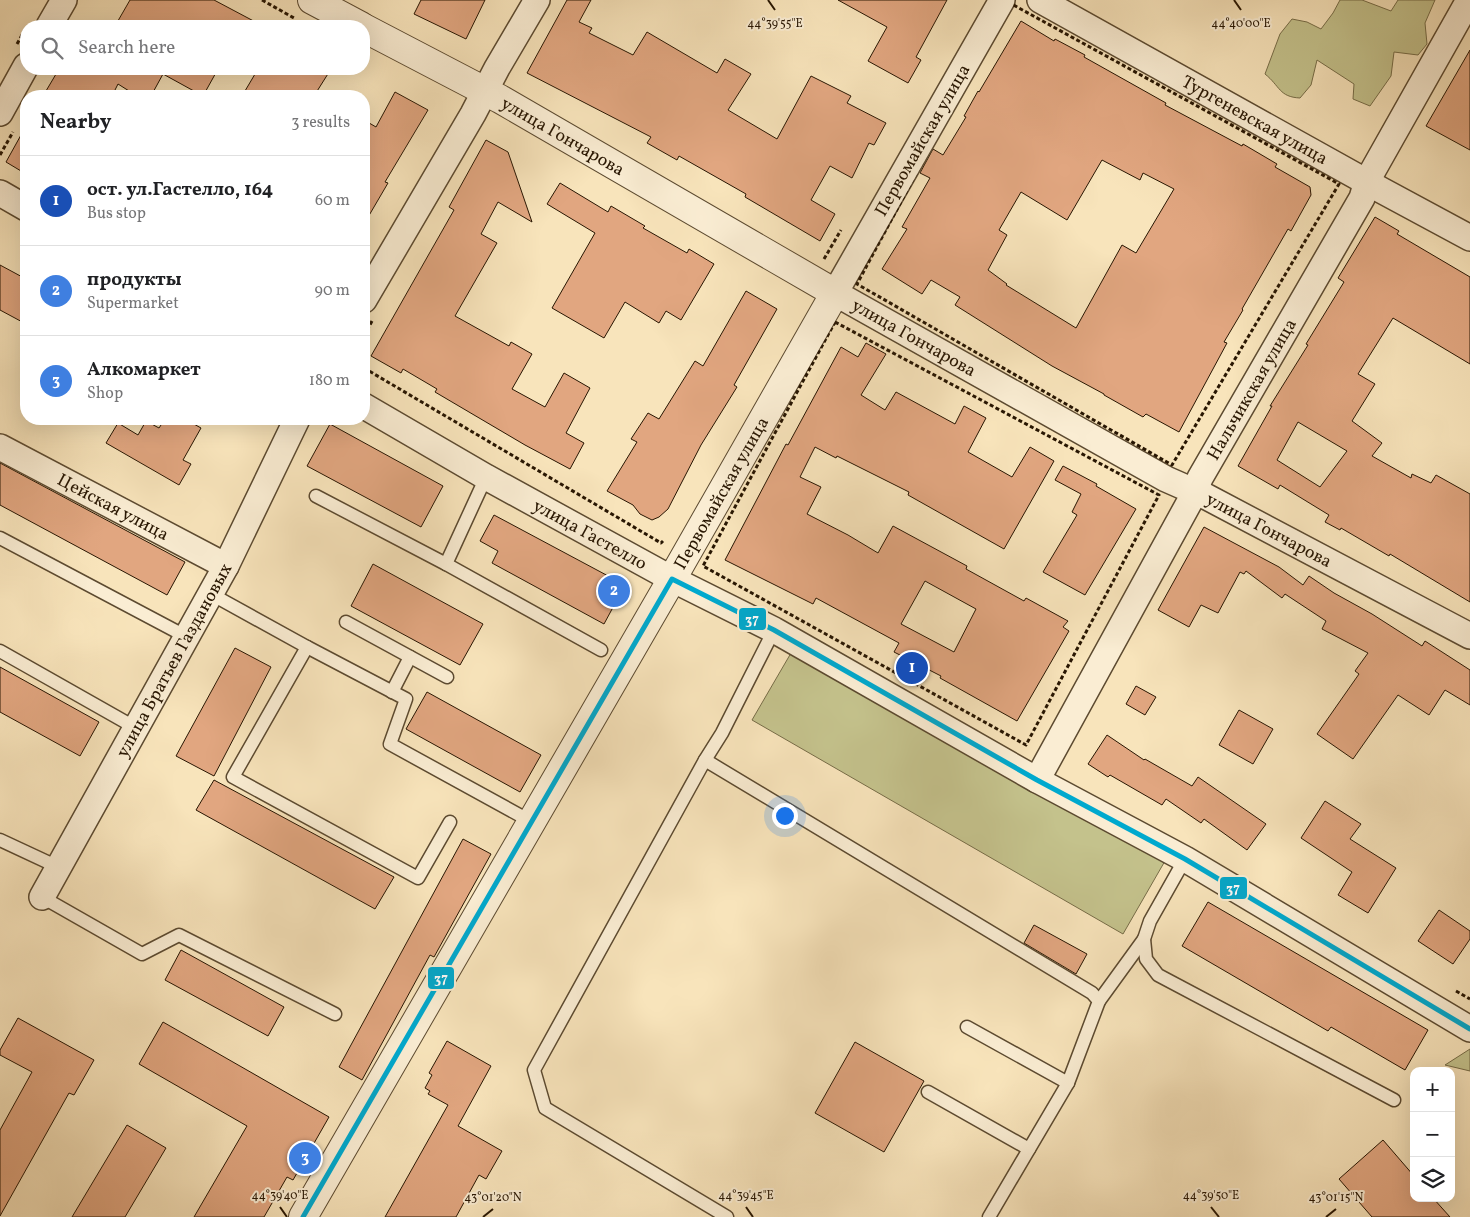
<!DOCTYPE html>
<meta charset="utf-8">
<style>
body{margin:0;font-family:Vollkorn,serif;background:#f6f6f6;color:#202124}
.controls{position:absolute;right:15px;bottom:15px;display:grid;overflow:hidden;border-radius:10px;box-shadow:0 5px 20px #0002}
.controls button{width:45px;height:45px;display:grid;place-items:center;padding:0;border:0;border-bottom:1px solid #e0e0e0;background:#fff;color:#202124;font:25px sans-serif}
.you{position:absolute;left:784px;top:815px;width:18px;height:18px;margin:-12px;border:4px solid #fff;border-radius:50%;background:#1a73e8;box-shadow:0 0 0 8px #1a73e833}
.badge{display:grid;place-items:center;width:32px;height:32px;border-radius:50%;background:#1a73e8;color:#fff;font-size:16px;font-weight:700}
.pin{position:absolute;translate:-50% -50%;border:2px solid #fff;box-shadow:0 1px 5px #0006}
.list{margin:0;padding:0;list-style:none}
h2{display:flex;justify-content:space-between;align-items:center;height:65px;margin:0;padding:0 20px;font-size:21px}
h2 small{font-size:16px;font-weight:400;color:#757577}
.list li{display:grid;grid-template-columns:32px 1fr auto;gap:15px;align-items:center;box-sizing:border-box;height:90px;padding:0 20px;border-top:1px solid #e0e0e0}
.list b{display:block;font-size:19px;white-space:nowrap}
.list p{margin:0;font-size:16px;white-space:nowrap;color:#757577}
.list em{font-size:16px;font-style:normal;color:#757577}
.icon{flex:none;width:28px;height:28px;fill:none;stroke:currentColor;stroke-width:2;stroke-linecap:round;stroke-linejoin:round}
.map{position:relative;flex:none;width:1470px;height:1217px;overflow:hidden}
.search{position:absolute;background:#fff;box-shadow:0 5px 20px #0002;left:20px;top:20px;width:350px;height:55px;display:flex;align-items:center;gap:12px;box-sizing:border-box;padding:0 18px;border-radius:20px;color:#757577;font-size:19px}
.panel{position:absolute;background:#fff;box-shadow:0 5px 20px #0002;left:20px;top:90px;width:350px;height:335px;border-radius:20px}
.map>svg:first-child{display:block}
.green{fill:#c4c28c;stroke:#766c47}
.building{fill:#e1a680;stroke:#281602;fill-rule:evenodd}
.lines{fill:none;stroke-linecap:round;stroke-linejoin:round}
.service-casing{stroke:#5c4a30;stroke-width:15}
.minor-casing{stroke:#5c4a30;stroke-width:28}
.tertiary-casing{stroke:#5c4a30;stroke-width:30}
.path{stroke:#281602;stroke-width:3;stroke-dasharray:4 2.5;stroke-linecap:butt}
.service{stroke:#faedd3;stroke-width:12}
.minor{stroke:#faedd3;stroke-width:25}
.tertiary{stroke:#faedd3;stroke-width:28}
.bus-1-casing{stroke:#faedd3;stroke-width:9}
.bus-1{stroke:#00a9ce;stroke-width:5}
.ticks{fill:none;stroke:#281602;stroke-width:2}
.labels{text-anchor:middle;stroke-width:4;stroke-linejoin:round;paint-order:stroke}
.street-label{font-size:18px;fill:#281602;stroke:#faedd3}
.ticks-label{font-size:12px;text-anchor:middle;fill:#281602;stroke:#faedd3;stroke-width:4;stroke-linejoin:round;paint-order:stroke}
.line-badge{stroke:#faedd3;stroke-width:2}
.badge-label{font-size:14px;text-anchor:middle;font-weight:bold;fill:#fff}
</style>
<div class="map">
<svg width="1470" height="1217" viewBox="0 0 1470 1217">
<rect width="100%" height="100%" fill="#f8e4bb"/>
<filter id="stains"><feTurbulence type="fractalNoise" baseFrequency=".004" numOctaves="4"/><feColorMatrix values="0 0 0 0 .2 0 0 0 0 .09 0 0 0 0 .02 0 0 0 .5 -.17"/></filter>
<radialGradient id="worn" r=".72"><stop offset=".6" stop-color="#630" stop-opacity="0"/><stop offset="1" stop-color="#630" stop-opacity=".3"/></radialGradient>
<g class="green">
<path d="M1340 0H1362L1391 11 1398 0H1435L1425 23 1427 44 1418 55 1394 52 1391 76 1370 106 1353 99 1354 84 1317 60 1311 85 1300 98C1279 97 1280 86 1265 74L1280 34 1292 19 1307 22 1321 29 1333 13Z"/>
<path d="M798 641 1169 854 1123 934 752 720Z"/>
<path d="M1470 1049V1071L1445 1065Z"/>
</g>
<g class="building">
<path d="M130 0H214L263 26H115Z"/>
<path d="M421 0H485L466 39 414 14Z"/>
<path d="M567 0H591L579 22 592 28 589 33 633 55 647 32 717 73 725 59 751 74 728 110 777 139 811 76 851 96 847 103 886 123 874 145 869 143 852 178 830 166 811 200 835 214 820 241 745 197 746 194 679 156 677 160 647 143 651 137 527 73Z"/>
<path d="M838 0H947L916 57 921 60 908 83 868 61 887 27Z"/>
<path d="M1021 21 1054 41 1055 39 1085 55 1084 57 1166 103 1165 105 1242 146 1243 144 1277 164 1275 167 1310 187 1311 195 1291 231 1288 229 1242 309 1243 310 1224 342 1227 343 1179 432 1146 414 1143 417 1104 395V394L1052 366 955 305 960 297 931 280 922 294 882 269 907 229 902 227 930 178 920 173 933 149 943 155 966 117 964 116 978 91 979 92ZM1102 160 1140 180 1143 173 1174 189 1136 253 1122 245 1076 328 1006 285 1007 284 988 270 1007 235 999 230 1021 192 1067 220Z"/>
<path d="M1470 50V150L1426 126Z"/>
<path d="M59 69H218L203 96 163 74 151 96H137L118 84 112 96H43Z"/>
<path d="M258 69H331L314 96H242Z"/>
<path d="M395 92 428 110 385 182 388 183 364 224V120L376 127Z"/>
<path d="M26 126V174L6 162Z"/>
<path d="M486 140 508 152 532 222 498 202 481 234 497 243 455 316 509 346 511 342 532 354 512 389 545 407 564 373 590 388 566 433 584 443 570 469 525 445 435 392 437 389 403 369 401 373 371 356 454 210 449 207Z"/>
<path d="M560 183 608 212 611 206 645 226 643 228 687 253 689 249 714 264 681 320 666 311 659 323 625 302 604 338 552 308 595 233 547 204Z"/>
<path d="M1375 217 1399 231 1397 234 1470 277V364L1393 318 1358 374 1375 384 1352 421 1382 443 1372 456 1411 478 1412 474 1431 483 1436 475 1470 494V602L1390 554 1389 556 1341 528 1340 530 1325 522 1329 515 1280 485 1278 489 1238 466 1272 406H1270L1308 345 1306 344 1344 282 1338 278ZM1298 422 1347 451 1320 487 1277 460Z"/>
<path d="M0 265 26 279V324L0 310Z"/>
<path d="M746 291 777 309 734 385 737 387 701 445 668 509 659 517 652 520 640 514 633 505 607 491 637 442 631 439 648 413 659 419 695 361 703 366Z"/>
<path d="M866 343 886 354 861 395 885 410 896 392 955 424 964 406 986 418 968 452 1012 477 1030 447 1054 461 1004 549 908 495 909 492 837 456 836 458 815 447 800 477 821 487 807 514 848 535 878 553 893 526 967 566 966 569 1024 601 1026 598 1068 621 1063 627 1069 631 1017 721 940 678 941 676 894 652 899 643 816 598 813 604 725 560 786 444 788 445 841 347 858 357ZM925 581 976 609 954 652 901 624Z"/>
<path d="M165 419H185L201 428 183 460 191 464 179 485 106 443 118 423 138 435 146 421 159 428Z"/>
<path d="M330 424 443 486 421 527 307 466Z"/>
<path d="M0 463 185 562 167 595 0 505Z"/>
<path d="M1063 466 1097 484 1096 486 1136 509 1085 595 1043 572 1077 515 1072 512 1081 494 1055 480Z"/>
<path d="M494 515 625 585 604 624 492 563 498 551 480 541Z"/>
<path d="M1204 527 1279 567 1303 585 1309 576 1334 593 1372 614 1422 646 1425 641 1470 670V705L1445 690 1429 715 1398 695 1353 759 1317 734 1359 674 1355 671 1368 653 1322 629 1326 621 1285 594 1282 598 1246 571 1244 574 1240 572 1218 613 1201 605 1189 627 1158 610Z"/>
<path d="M373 564 483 624 460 665 351 606Z"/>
<path d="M235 648 271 667 214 776 176 756Z"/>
<path d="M0 667 99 722 80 756 0 712Z"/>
<path d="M1136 686 1156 697 1145 715 1126 704Z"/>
<path d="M427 692 541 755 520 792 406 729Z"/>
<path d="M1239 710 1273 729 1253 764 1219 745Z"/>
<path d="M1107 735 1144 760 1145 759 1192 786 1198 777 1266 824 1247 850 1204 819 1201 823 1166 799 1162 805 1110 775 1108 777 1088 764Z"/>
<path d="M214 780 394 877 375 909 196 810Z"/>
<path d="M1325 801 1361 824 1350 839 1396 868 1368 913 1338 895 1352 872 1301 838Z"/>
<path d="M463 839 491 854 434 957 430 955 362 1080 339 1067Z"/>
<path d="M1208 902 1428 1030 1405 1070 1331 1027 1328 1031 1182 946Z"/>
<path d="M1439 910 1470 931V939L1453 964 1418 941Z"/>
<path d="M1034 925 1087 954 1076 974 1024 943Z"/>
<path d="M181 950 284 1007 268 1036 165 980Z"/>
<path d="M18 1018 94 1060 74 1095 69 1093 0 1216V1130L32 1072 0 1055V1050Z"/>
<path d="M163 1022 329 1117 293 1180 287 1177 264 1217H194L247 1126 139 1064Z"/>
<path d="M447 1041 491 1066 458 1126 502 1151 486 1179 479 1175 456 1217H385L448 1105 428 1094 430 1091 425 1088 432 1075 429 1073Z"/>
<path d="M855 1042 924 1081 884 1152 815 1113Z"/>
<path d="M127 1125 166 1148 125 1217H72Z"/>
<path d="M1383 1140 1414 1176V1198H1433L1450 1217H1372L1339 1179Z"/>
</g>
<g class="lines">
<g class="service-casing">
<g id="service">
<path d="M486 477 446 564 601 650"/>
<path d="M316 496 446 564"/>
<path d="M0 538 187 637"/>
<path d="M211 594 307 647 233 777 418 878 450 822"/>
<path d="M346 622 447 677"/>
<path d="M307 647 406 699 390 744 532 822"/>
<path d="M0 651 136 728"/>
<path d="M392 692 410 657"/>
<path d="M705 760 1092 993 1099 1001 1068 1083 989 1217"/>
<path d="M0 840 58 867"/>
<path d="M1185 859 1150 921 1144 939 1146 959 1158 975 1394 1100"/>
<path d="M42 897 142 954 179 935 335 1014"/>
<path d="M1099 1001 1144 939"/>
<path d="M967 1027 1068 1083"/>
<path d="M928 1092 1029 1149"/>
<path d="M727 1217 545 1108 534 1070 705 760 722 733 774 630"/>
</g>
</g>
<g class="minor-casing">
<g id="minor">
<path id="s1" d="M1002 0 835 293 1166 479 1207 497 1470 636"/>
<path id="s2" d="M1040 0 1381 190 1470 238"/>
<path d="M49 26 64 0"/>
<path d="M0 113 26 66"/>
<path d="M0 193 26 208"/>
<path d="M364 300 473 114 497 68 537 0"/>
<path id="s3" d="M364 406 486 477 672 579 774 630 1037 780 1185 859 1470 1029"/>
<path id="s4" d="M0 447 226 566"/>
<path id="s5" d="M1037 780 1195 492 1200 478 1362 198 1367 181 1469 0"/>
<path id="s6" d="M42 897 226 566 297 419"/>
</g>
</g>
<g class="tertiary-casing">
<g id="tertiary">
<path d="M312 0 361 26"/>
<path id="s7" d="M303 1217 672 579 835 293 500 99 364 28"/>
</g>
</g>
<g class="path">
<path d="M262 0 294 18"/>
<path d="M1008 2 1339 184 1172 465 857 284Z"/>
<path d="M17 44 26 28"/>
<path d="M0 155 13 132"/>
<path d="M824 259 841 230"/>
<path d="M835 322 1159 495 1026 745 703 566Z"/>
<path d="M364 336 372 321"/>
<path d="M364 368 661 543 663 541"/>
<path d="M1456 991 1470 999"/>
</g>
<use href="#service" class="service"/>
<use href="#minor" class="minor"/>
<use href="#tertiary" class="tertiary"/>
<g class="bus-1-casing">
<path id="bus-1" d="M303 1217 672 579 774 630 1037 780 1185 859 1470 1029"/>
</g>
<use href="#bus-1" class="bus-1"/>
</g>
<path class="ticks" d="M768 0 775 10M1234 0 1241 10M280 1207 287 1217M746 1207 753 1217M1211 1207 1219 1217M483 1217 493 1209M1326 1217 1336 1209"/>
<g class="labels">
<g class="street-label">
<text dy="6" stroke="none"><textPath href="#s2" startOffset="246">Тургеневская улица</textPath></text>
<text transform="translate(563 136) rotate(30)" y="6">улица Гончарова</text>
<text transform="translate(922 140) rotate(-60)" y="6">Первомайская улица</text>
<text dy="6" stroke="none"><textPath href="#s1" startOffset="428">улица Гончарова</textPath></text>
<text dy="6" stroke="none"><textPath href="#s5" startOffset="446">Нальчикская улица</textPath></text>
<text dy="6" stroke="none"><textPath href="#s7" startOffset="836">Первомайская улица</textPath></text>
<text dy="6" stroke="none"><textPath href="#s4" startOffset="128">Цейская улица</textPath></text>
<text dy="6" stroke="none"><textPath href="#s1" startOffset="832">улица Гончарова</textPath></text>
<text dy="6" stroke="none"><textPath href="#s3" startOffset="260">улица Гастелло</textPath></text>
<text dy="6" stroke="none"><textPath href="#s6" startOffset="271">улица Братьев Газдановых</textPath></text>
</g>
</g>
<g class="ticks-label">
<text x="775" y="27">44°39'55"E</text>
<text x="1241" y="27">44°40'00"E</text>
<text x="280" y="1199">44°39'40"E</text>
<text x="746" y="1199">44°39'45"E</text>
<text x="1211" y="1199">44°39'50"E</text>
<text x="493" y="1201">43°01'20"N</text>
<text x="1336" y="1201">43°01'15"N</text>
</g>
<g class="line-badge">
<rect x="738" y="607" width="29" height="24" rx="5" fill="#00a9ce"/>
<rect x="1219" y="876" width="29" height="24" rx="5" fill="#00a9ce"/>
<rect x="427" y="966" width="28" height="24" rx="5" fill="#00a9ce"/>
</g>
<g class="badge-label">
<text x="752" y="624">37</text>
<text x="1233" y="893">37</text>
<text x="441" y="983">37</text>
</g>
<rect width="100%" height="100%" filter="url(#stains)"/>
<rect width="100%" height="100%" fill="url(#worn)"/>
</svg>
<div class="controls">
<button>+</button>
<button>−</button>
<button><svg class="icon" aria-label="layers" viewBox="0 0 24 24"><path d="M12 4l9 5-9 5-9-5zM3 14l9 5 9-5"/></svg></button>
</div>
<div class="you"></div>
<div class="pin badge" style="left:912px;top:668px;background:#1a4fb4">1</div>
<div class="pin badge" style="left:614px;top:591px;background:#3f7fe0">2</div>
<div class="pin badge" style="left:305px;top:1158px;background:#3f7fe0">3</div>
<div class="search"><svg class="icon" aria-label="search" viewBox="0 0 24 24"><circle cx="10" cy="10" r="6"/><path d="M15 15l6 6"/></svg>Search here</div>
<section class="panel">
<h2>Nearby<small>3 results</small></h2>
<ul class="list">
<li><span class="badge" style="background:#1a4fb4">1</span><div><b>ост. ул.Гастелло, 164</b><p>Bus stop</p></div><em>60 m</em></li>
<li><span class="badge" style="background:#3f7fe0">2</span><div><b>продукты</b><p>Supermarket</p></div><em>90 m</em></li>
<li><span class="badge" style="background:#3f7fe0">3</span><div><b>Алкомаркет</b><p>Shop</p></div><em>180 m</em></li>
</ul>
</section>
</div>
